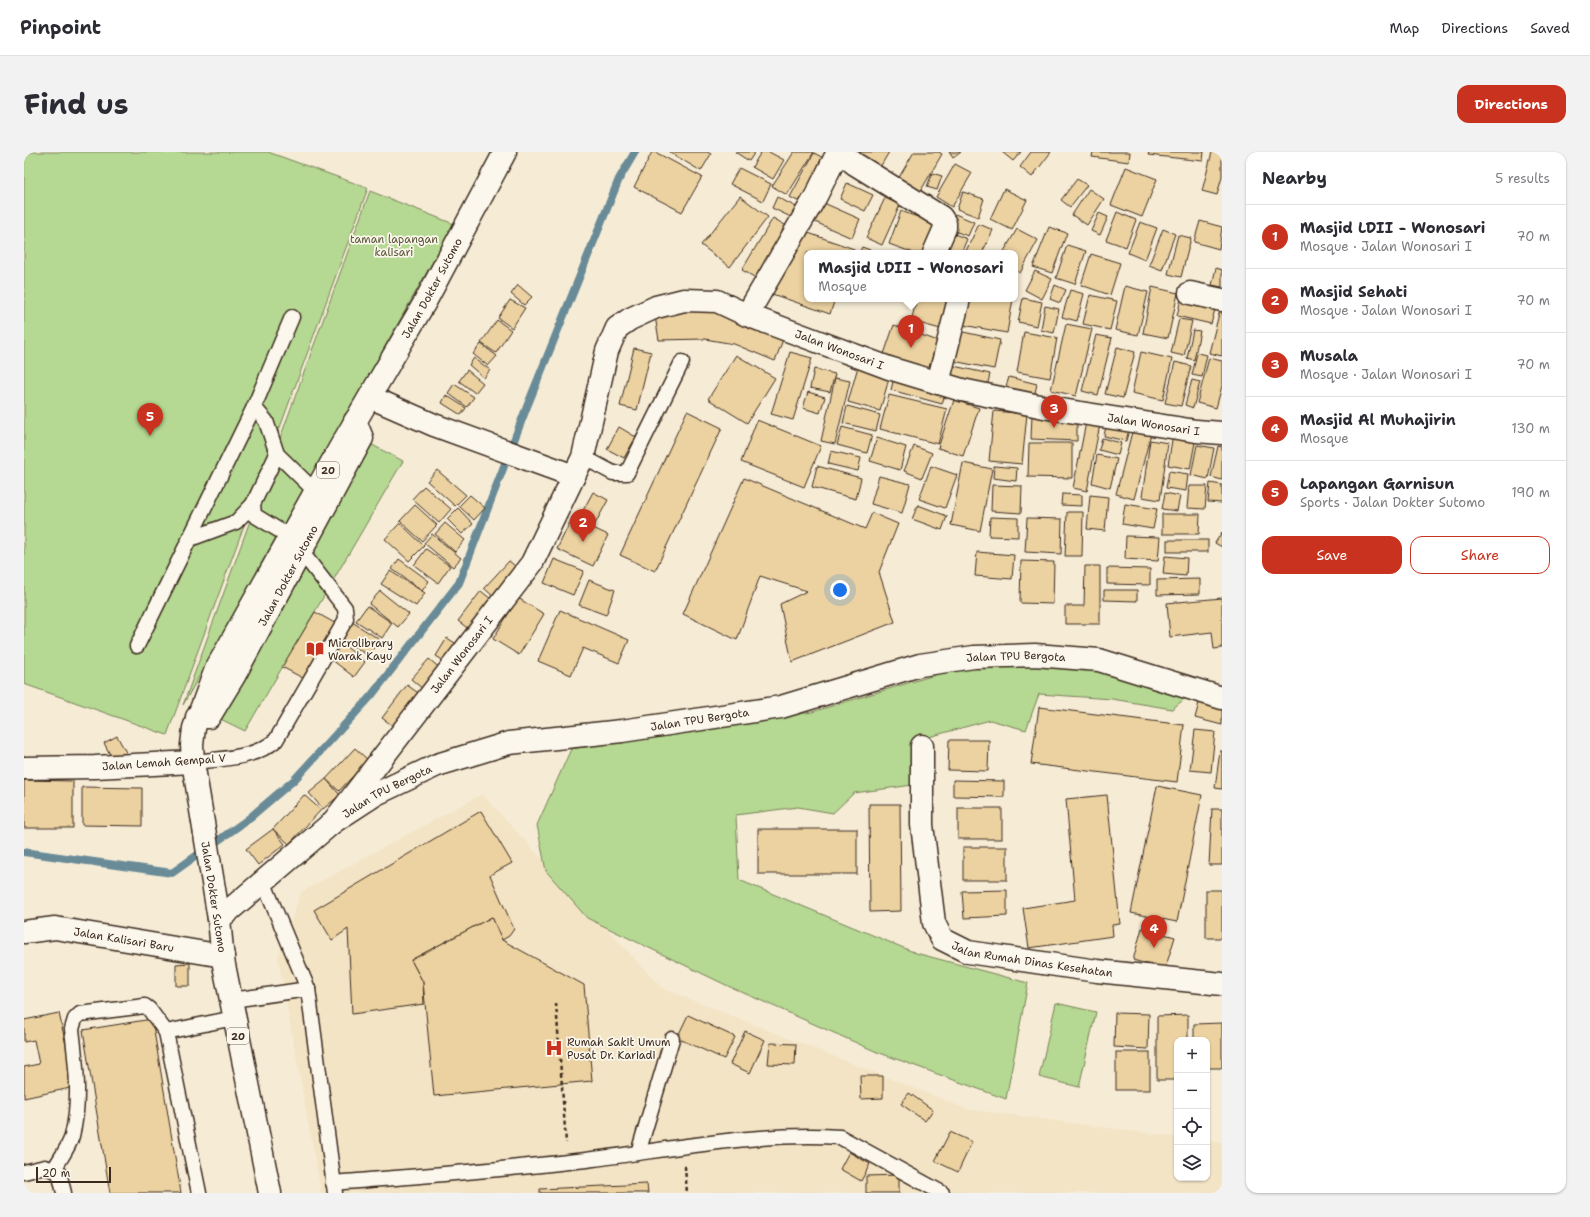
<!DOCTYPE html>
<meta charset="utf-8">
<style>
body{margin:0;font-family:"Shantell Sans",sans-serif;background:#f2f2f3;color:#2b2b33}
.controls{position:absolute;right:12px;bottom:12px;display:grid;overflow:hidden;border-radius:8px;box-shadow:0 1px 3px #0004}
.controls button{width:36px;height:36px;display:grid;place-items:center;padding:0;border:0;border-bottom:1px solid #e1e1e2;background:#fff;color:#2b2b33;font:20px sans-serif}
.scale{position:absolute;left:12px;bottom:10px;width:75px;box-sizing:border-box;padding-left:4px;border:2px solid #3b2a1e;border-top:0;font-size:11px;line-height:14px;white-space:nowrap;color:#3b2a1e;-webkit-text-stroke:3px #fbf7ec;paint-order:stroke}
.you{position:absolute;left:816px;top:438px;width:14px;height:14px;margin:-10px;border:3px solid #fff;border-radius:50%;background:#1a73e8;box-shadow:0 0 0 6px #1a73e833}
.badge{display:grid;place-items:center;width:26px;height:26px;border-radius:50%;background:#c8321e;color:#fff;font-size:13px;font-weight:700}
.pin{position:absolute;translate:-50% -33px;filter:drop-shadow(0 1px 2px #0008)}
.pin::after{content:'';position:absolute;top:21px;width:14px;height:12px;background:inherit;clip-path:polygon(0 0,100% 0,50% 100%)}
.popup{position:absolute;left:780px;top:98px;width:214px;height:52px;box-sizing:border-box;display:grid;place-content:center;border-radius:8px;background:#fff;filter:drop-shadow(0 1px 3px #0005);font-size:13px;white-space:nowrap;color:#7c7c81}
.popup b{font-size:15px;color:#2b2b33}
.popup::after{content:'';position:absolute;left:50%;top:100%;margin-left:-8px;border:8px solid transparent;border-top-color:#fff}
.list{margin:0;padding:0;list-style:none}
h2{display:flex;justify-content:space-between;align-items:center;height:52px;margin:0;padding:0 16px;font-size:17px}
h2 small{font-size:13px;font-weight:400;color:#7c7c81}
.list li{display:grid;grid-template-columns:26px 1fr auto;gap:12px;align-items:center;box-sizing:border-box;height:64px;padding:0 16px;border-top:1px solid #e1e1e2}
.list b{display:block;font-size:15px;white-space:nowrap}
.list p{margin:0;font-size:13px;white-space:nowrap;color:#7c7c81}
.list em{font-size:13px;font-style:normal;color:#7c7c81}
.actions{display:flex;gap:8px;padding:12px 16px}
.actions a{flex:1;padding:9px 0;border:1px solid #c8321e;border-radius:12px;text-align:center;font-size:14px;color:#c8321e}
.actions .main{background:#c8321e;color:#fff}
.icon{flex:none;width:22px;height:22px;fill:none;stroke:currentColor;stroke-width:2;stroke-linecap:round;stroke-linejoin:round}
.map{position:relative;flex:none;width:1198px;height:1041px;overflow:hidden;border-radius:12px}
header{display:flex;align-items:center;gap:24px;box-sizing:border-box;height:56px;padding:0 20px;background:#fff;border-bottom:1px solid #e1e1e2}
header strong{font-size:19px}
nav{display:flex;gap:22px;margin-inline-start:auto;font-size:14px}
.intro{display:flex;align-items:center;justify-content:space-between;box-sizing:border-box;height:96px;padding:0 24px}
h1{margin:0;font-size:28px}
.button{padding:10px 18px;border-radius:12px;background:#c8321e;color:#fff;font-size:14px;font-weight:700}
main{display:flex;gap:24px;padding:0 24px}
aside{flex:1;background:#fff;border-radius:12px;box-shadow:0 1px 3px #0004}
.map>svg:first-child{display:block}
.built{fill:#f3e4c6}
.green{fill:#b5d892;stroke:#788158}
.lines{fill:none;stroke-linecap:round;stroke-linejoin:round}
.stream{stroke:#698b98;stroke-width:8}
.building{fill:#ecd2a1;stroke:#3b2a1e}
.lane-casing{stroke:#3b2a1e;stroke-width:17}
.street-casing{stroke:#3b2a1e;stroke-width:25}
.highway-casing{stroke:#3b2a1e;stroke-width:25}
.path{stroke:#3b2a1e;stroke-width:2.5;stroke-dasharray:4 3;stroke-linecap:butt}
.lane{stroke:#fbf7ec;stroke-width:14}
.street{stroke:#fbf7ec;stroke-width:22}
.highway{stroke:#fbf7ec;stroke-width:22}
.labels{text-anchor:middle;stroke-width:3.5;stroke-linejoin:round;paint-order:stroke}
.shield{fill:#fbf7ec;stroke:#75685c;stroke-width:1}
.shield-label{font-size:10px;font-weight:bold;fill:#3b2a1e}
.park-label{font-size:11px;fill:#5a563b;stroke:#fbf7ec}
.street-label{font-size:11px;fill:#3b2a1e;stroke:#fbf7ec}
.poi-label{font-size:11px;fill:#3b2a1e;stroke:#fbf7ec;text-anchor:start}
</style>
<header>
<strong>Pinpoint</strong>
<nav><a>Map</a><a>Directions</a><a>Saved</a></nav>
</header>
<div class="intro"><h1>Find us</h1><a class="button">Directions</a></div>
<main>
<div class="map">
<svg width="1198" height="1041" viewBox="0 0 1198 1041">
<rect width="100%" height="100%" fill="#f6ecd6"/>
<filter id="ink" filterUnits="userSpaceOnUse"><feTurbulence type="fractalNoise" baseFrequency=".025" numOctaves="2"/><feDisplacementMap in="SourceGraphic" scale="8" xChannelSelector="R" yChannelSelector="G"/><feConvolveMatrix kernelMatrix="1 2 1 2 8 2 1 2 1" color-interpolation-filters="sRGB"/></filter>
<g filter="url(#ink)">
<path class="built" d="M458 642 638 836 943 957 1153 985V1026H1183V989L1198 991V1041H297L254 806 277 740Z"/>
<g class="green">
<path d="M0 0H244L344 36 143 583 0 532Z"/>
<path d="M346 39 430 72 159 553Z"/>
<path d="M333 285 379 309 221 579 182 560Z"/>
<path d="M1076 505 1163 545 1148 557 1088 547 1015 542 1002 578 966 568 905 585 889 633 830 641 809 661 774 655 712 663 715 728 892 801 1004 831 982 947 853 900 704 834 563 766 522 719 513 673 547 597 788 560 947 512Z"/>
<path d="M1032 851 1072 860 1055 935 1015 925Z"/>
</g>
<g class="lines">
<path class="stream" d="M0 700 148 721 223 668 270 628 347 544 435 431 502 257 595 27 611 0"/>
</g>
<g class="building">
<path d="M628 0H631L678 25 658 60 610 35Z"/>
<path d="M645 0H683L687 2 677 19Z"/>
<path d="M711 0H731L725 9Z"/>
<path d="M737 0H745L760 8 749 27 728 15Z"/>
<path d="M770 0H790L763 43 748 34Z"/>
<path d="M829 0H865L855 17Z"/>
<path d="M890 0H915L918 2 896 40 874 27Z"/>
<path d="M925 0H937L929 6Z"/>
<path d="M978 0H997L989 9Z"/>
<path d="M1007 0H1027L1008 25 996 15Z"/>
<path d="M1069 0H1106L1105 10 1068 5Z"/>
<path d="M1125 0H1180L1179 9 1124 3Z"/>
<path d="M1188 0H1198V25L1193 43 1178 39Z"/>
<path d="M790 1 807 10 783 54 766 45Z"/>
<path d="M931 12 948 21 928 55 912 45Z"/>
<path d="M1102 15 1133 27 1118 65 1087 53Z"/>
<path d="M715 16 747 32 739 49 706 32Z"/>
<path d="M908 21 918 24 913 38 903 35Z"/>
<path d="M1053 27 1063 33 1046 55 1037 48Z"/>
<path d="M823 31 849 43 841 59 816 47Z"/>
<path d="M980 37 1003 48 988 78 966 67Z"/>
<path d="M1065 37 1080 47 1063 73 1048 63Z"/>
<path d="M939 40 960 47 954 65 933 57Z"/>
<path d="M716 44 744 65 706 115 677 93Z"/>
<path d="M753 45 776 57 771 67 748 56Z"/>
<path d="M861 46 876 53 858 93 842 86Z"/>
<path d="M793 48 836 67 828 86 784 67Z"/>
<path d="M877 59 918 74 908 101H890L865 92Z"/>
<path d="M1093 60 1112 68 1102 95 1082 88Z"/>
<path d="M1075 61 1084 65 1076 83 1067 79Z"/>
<path d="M931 62 950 70 944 84 925 77Z"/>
<path d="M749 66 771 79 739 130 718 118Z"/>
<path d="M1176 69 1198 75 1195 97 1170 90Z"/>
<path d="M1116 70 1133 76 1121 108 1104 101Z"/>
<path d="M955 72 969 78 958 101H941Z"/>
<path d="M1025 75 1043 81 1028 121 1009 115Z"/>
<path d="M773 77 830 97 828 101H783V147H811L806 162 748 142Z"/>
<path d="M993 77 1014 88 996 121 991 118V101H979Z"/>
<path d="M1139 77 1151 82 1138 118 1125 113Z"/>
<path d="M923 79 943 87 937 101H913Z"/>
<path d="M1154 83 1167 86 1157 125 1144 122Z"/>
<path d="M1043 93 1062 99 1051 132 1032 126Z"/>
<path d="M838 95 854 101H835Z"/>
<path d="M1067 102 1096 111 1086 143 1057 133Z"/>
<path d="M1192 116 1198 118V135L1188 133Z"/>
<path d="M1011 119 1028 127 1018 147 1001 138Z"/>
<path d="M494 133 508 145 500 153 487 142Z"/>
<path d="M1031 133 1042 138 1036 151 1026 147Z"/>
<path d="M1101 134 1124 140 1114 183 1091 178Z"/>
<path d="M1128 135 1154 141 1144 186 1119 181Z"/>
<path d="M1046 138 1060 142 1053 169 1038 165Z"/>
<path d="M1158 142 1193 150 1187 172 1153 164Z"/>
<path d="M1066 143 1093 149 1086 178 1059 172Z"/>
<path d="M999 146 1018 150 1013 174 994 170Z"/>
<path d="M893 147H933L924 179 887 169Z"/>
<path d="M944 147H989L983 181 939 173Z"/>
<path d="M486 148 501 156 488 176 474 166Z"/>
<path d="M1021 154 1035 157 1030 181 1017 178Z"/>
<path d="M1197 154 1198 155V204L1185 201Z"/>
<path d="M630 158H698L761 182 751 209 710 192 681 187 635 188Z"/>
<path d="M1155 167 1168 169 1160 204 1147 201Z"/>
<path d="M473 168 487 178 472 201 457 191Z"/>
<path d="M1042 172 1068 177 1052 244 1027 238Z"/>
<path d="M870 173 914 189 904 218 860 202Z"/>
<path d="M930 178 976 188 970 217 924 208Z"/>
<path d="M1169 178 1176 179 1170 208 1163 206Z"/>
<path d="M1000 180 1033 186 1026 226 993 220Z"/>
<path d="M1072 183 1088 186 1074 243 1058 239Z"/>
<path d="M457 192 473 204 464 214 449 202Z"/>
<path d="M1093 195 1111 200 1099 246 1081 242Z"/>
<path d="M610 196 627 200 613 258 596 254Z"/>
<path d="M766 200 788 206 769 268 747 262Z"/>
<path d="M1117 200 1148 207 1139 248 1108 241Z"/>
<path d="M1173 201 1183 203 1178 225 1168 223Z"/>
<path d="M712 203 751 226 723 271 684 247Z"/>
<path d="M450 206 466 218 460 226 445 213Z"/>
<path d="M1185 206 1198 209V234L1192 256 1173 251Z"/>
<path d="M1151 210 1167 214 1157 254 1141 251Z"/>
<path d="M835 211 867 219 856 259 824 250Z"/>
<path d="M925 213 966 222 963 235 922 226Z"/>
<path d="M790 217 811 222 806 240 786 236Z"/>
<path d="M443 218 459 231 451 241 435 229Z"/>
<path d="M871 221 923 235 918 252 867 238Z"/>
<path d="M985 225 1013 232 1010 245 981 238Z"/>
<path d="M811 226 826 229 811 292 797 289Z"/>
<path d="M1168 228 1176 230 1169 256 1161 253Z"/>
<path d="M430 232 450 245 443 255 424 241Z"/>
<path d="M784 240 801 245 796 261 779 256Z"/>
<path d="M422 243 442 256 437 263 418 251Z"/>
<path d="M865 243 923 257 914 292 856 277Z"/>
<path d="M930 248 955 256 939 304 914 296Z"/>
<path d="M823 254 856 263 852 279 819 271Z"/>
<path d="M663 259 698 276 631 419 596 403Z"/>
<path d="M970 259 1003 262 998 312 965 309Z"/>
<path d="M1008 262 1053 264V289L1007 287Z"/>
<path d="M1063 265 1077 267 1063 339 1049 336Z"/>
<path d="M733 268 797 294 780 335 717 310Z"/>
<path d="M1083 269 1106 274 1102 289 1080 284Z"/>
<path d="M595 275 612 285 600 306 583 297Z"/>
<path d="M818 275 848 283 843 301 813 293Z"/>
<path d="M1109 276 1127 281 1110 347 1092 342Z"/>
<path d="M1149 282 1172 285 1166 317 1144 313Z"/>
<path d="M853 286 882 295 876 318 846 309Z"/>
<path d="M1078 286 1097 291 1094 303 1075 298Z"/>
<path d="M1126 288 1144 291 1136 348 1118 345Z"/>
<path d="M1005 291H1048V326L1004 325Z"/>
<path d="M1173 293 1190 296 1184 327 1167 323Z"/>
<path d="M890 294 908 301 898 326 880 319Z"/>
<path d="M1194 294 1198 295V328L1187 325Z"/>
<path d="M807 299 837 306 834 319 804 312Z"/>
<path d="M1073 303 1093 307 1086 336 1068 331Z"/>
<path d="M939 311 968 317 956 379 927 373Z"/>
<path d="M793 314 837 326 832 347 788 335Z"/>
<path d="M907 314 933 323 921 356 895 347Z"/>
<path d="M970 314 993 316 992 329 969 326Z"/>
<path d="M413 318 442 343 431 354 403 329Z"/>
<path d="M1145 319 1164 322 1162 339 1142 336Z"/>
<path d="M855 324 886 332 878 361 847 352Z"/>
<path d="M720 326 841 377 848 361 874 372 855 420 871 470 768 510 756 452 783 439 736 424 713 488 659 462Z"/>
<path d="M1186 331 1198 333V351L1184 350Z"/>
<path d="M968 333 998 334 997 361 967 359Z"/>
<path d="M400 334 427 357 415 371 388 347Z"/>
<path d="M1165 334H1183L1181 357 1163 356Z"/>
<path d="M569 340 584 348 571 372 556 364Z"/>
<path d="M1141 341 1156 344 1153 359 1138 357Z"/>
<path d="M1038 342 1058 343V354L1037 353Z"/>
<path d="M446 343 461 356 450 368 435 354Z"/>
<path d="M1066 343 1084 345 1081 379 1063 377Z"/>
<path d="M1101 352 1133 357 1129 377 1098 372Z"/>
<path d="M391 353 413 373 398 389 376 369Z"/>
<path d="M894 353 923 364 918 378 888 367Z"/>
<path d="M434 356 449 372 438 382 423 367Z"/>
<path d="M1043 360H1059L1058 404H1041Z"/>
<path d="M1138 362H1176L1175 382H1138Z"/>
<path d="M966 365 994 366V385L965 384Z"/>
<path d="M548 366 584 383 569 414 533 397Z"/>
<path d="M1003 366 1038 367 1037 402 1001 400Z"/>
<path d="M376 371 400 394 385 409 361 387Z"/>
<path d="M421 371 441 388 431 400 411 382Z"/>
<path d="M1198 380V395L1191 391Z"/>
<path d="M408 382 437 406 429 415 400 391Z"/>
<path d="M1102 384 1136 385 1134 409 1101 407Z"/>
<rect x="1143" y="388" width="41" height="12"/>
<path d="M402 397 426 414 414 431 390 413Z"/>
<path d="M953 400 990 403 988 427 951 424Z"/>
<path d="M1141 404 1163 406 1162 424 1139 422Z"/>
<path d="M375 407 405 429 398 439 368 417Z"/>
<path d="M530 407 560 419 549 443 520 431Z"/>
<path d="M485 409 497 419 472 447 460 436Z"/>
<path d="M997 409 1030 410 1029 452 996 451Z"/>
<path d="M1061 414H1076V472H1041V454H1060Z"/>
<path d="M1083 416 1126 417V433L1083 432Z"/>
<path d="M366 419 401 441 392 454 357 432Z"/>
<path d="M1176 427V442L1133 443V428Z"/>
<path d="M565 428 591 438 582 463 555 453Z"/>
<path d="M1080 438H1113V449L1080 448Z"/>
<path d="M356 439 385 462 374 475 345 452Z"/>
<path d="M457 439 473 452 450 481 434 469Z"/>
<path d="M494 446 520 462 495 503 469 487Z"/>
<path d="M1198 446V496L1190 497 1188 480 1146 485 1143 451Z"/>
<path d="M343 454 368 471 358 486 332 469Z"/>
<path d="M536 458 605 488 595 511 559 496 547 523 514 509Z"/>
<path d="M291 460 323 478 290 532 258 515Z"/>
<path d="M328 470 355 487 345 504 318 487Z"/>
<path d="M423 486 436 494 425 512 412 504Z"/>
<path d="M315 489 341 510 330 525 303 504Z"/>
<path d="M405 507 418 518 401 539 387 527Z"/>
<path d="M383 533 397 543 372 576 358 566Z"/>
<path d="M1176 547 1198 553V573L1171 566Z"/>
<path d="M1015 555 1160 573 1153 630 1007 612Z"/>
<path d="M1171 578 1191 580 1187 620 1166 618Z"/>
<path d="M93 584 103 602 90 610 80 591Z"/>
<path d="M925 588H965L964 619 924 618Z"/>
<path d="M331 596 344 608 315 639 302 627Z"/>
<path d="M1196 599H1198V637L1191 636Z"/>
<path d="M302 627 316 643 299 657 285 641Z"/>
<path d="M0 628 49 629V676H0Z"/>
<path d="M929 628 980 629V645L929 644Z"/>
<path d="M1133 634 1178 643 1153 770 1107 761Z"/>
<path d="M58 635 118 636V674L58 673Z"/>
<path d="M280 643 297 658 265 692 249 677Z"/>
<path d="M1083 643 1096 772 1088 773 1089 784 1005 796 999 756 1051 748 1042 647Z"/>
<path d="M845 652H876L877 759 846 760Z"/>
<rect x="934" y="656" width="44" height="31"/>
<path d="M1188 657H1198V713H1185Z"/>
<path d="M457 659 488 711 466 723 490 777 485 784 478 788 468 765 387 808 399 830 400 852 328 862 324 777 308 788 290 758Z"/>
<path d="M249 677 261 692 234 713 222 697Z"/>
<rect x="734" y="677" width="99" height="45"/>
<rect x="939" y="695" width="44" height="33"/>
<path d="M983 738V764L940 766 938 739Z"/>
<rect x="1182" y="738" width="16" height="48"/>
<path d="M468 765 478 788 560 833 568 929 410 944 399 830 387 808Z"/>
<path d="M1118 776 1151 785 1141 817 1109 808Z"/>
<path d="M166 811V834H152V812Z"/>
<path d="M35 861 51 935 0 946V915L15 912 10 888 0 890V868Z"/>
<path d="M1091 861 1125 862 1124 897 1090 895Z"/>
<path d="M664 863 711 885 700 907 653 886Z"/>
<path d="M1164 863V888H1153V928H1133V864Z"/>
<path d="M128 867 157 1041H86L59 878Z"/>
<path d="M1198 871V916H1183V888H1170V872Z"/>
<path d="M721 879 741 888 726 921 706 912Z"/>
<path d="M746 891 772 892 771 913 744 912Z"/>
<rect x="1092" y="900" width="34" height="38"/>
<path d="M836 924H859V946L837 947Z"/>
<path d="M885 941 909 958 901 969 877 952Z"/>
<path d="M926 980 948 990 934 1020 911 1009Z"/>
<path d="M825 1000 846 1012 837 1029 816 1017Z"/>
<path d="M875 1023V1041H842V1024Z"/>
<path d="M623 1032 624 1041H516V1037Z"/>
</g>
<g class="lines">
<g class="lane-casing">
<g id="lane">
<path d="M268 165 230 255 242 269 253 302 291 339"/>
<path d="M559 305 589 321H603L658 210"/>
<path d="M166 387 212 370 229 352"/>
<path d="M113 494 230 255"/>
<path d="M169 610C196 607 230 607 252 588L322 467 321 456 266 385 230 363 229 352 253 302"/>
<path d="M239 729 284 837 311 1041"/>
<path d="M208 848 284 837"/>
<path d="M614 1001 648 887"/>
<path d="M30 1017C36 1007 45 995 48 984 57 948 52 913 48 877L51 867 56 862 121 854 125 857 142 880"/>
<path d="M0 1020 21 1015 35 1020 40 1041"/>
<path d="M309 1031C395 1024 482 1018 569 1007 650 997 733 980 816 985L918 1041"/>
<path d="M175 1041 142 880 210 866"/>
</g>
</g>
<g class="street-casing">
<g id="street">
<path d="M816 0 831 12 917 65 921 71V76L910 101"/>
<path d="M1166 141 1198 148"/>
<path d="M723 163 792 44 814 0"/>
<path d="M914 231 935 147"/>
<path d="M346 245 410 273 550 324"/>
<path id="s1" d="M173 565H185L210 524 338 286 331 269"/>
<path id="s2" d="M898 594V673L910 771 918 787 944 800 1073 819 1198 832"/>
<path d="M0 616 71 615 169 610"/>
<path id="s3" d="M309 670 508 411 559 305 583 199 593 176 606 167 632 155 660 148 693 149 723 163 865 216 938 238 1025 256 1172 279 1198 281"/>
<path id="s4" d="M195 767 309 670 352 642 413 613 485 591 598 579 757 555 896 513 950 505 1011 503 1075 508 1198 546"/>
<path id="s5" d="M0 780 31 776 199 804"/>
</g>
</g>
<g class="highway-casing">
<g id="highway">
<path id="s6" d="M246 1041 199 808 195 767 169 610 168 593 170 576 192 517 317 294 401 150 481 0"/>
</g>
</g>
<g class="path">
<path d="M532 851 542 991"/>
<path d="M660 1015H661L663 1041"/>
</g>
<use href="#lane" class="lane"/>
<use href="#street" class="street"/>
<use href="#highway" class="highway"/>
</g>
</g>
<defs>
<g id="library-bare" transform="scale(1.38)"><path d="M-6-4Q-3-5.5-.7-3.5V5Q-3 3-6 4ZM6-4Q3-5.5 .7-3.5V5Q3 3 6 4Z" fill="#c8321e" stroke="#fbf7ec" stroke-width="2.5" paint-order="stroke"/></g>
<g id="hospital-bare" transform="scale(1.38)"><path d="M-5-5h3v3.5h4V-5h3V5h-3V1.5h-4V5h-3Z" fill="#c8321e" stroke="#fbf7ec" stroke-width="2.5" paint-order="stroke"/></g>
</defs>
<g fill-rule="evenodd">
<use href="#library-bare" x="291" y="497"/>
<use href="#hospital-bare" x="530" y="896"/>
</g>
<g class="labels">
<g class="shield">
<rect x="293" y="310" width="22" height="16" rx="3"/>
<rect x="203" y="876" width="22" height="16" rx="3"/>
</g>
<g class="shield-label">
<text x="304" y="322">20</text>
<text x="214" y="888">20</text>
</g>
<g class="park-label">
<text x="370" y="91">taman lapangan<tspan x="370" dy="13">kalisari</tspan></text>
</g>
<g class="street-label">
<text dy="4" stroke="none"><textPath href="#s6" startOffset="973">Jalan Dokter Sutomo</textPath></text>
<text dy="4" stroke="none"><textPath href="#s3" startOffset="816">Jalan Wonosari I</textPath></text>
<text dy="4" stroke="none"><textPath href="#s3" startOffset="1140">Jalan Wonosari I</textPath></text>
<text dy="4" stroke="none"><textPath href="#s1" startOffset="174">Jalan Dokter Sutomo</textPath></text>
<text dy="4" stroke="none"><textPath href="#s3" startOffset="211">Jalan Wonosari I</textPath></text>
<text dy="4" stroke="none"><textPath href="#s4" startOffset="860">Jalan TPU Bergota</textPath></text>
<text dy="4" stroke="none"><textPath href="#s4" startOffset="536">Jalan TPU Bergota</textPath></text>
<text transform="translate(140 610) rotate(-4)" y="4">Jalan Lemah Gempal V</text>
<text dy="4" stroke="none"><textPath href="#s4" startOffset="212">Jalan TPU Bergota</textPath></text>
<text transform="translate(190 745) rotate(81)" y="4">Jalan Dokter Sutomo</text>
<text dy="4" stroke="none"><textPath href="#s5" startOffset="101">Jalan Kalisari Baru</textPath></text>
<text dy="4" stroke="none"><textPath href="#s2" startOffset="289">Jalan Rumah Dinas Kesehatan</textPath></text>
</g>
<g class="poi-label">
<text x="304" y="495">Microlibrary<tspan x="304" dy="13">Warak Kayu</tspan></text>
<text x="543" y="894">Rumah Sakit Umum<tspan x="543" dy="13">Pusat Dr. Kariadi</tspan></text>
</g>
</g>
</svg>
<div class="controls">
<button>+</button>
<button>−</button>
<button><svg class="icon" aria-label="locate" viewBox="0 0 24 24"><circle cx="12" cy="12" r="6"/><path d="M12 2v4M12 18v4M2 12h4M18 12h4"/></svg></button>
<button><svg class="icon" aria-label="layers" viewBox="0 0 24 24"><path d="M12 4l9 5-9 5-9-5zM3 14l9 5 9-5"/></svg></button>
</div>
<div class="scale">20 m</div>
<div class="you"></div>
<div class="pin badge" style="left:887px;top:196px">1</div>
<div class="popup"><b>Masjid LDII - Wonosari</b>Mosque</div>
<div class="pin badge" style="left:559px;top:390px">2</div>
<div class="pin badge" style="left:1030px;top:276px">3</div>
<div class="pin badge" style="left:1130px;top:796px">4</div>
<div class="pin badge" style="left:126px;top:284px">5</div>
</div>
<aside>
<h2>Nearby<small>5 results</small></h2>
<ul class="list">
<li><span class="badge">1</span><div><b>Masjid LDII - Wonosari</b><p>Mosque · Jalan Wonosari I</p></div><em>70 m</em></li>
<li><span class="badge">2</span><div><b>Masjid Sehati</b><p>Mosque · Jalan Wonosari I</p></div><em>70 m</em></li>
<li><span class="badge">3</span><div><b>Musala</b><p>Mosque · Jalan Wonosari I</p></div><em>70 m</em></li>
<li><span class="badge">4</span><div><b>Masjid Al Muhajirin</b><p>Mosque</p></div><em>130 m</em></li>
<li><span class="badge">5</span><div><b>Lapangan Garnisun</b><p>Sports · Jalan Dokter Sutomo</p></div><em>190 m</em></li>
</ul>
<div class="actions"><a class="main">Save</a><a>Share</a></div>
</aside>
</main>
